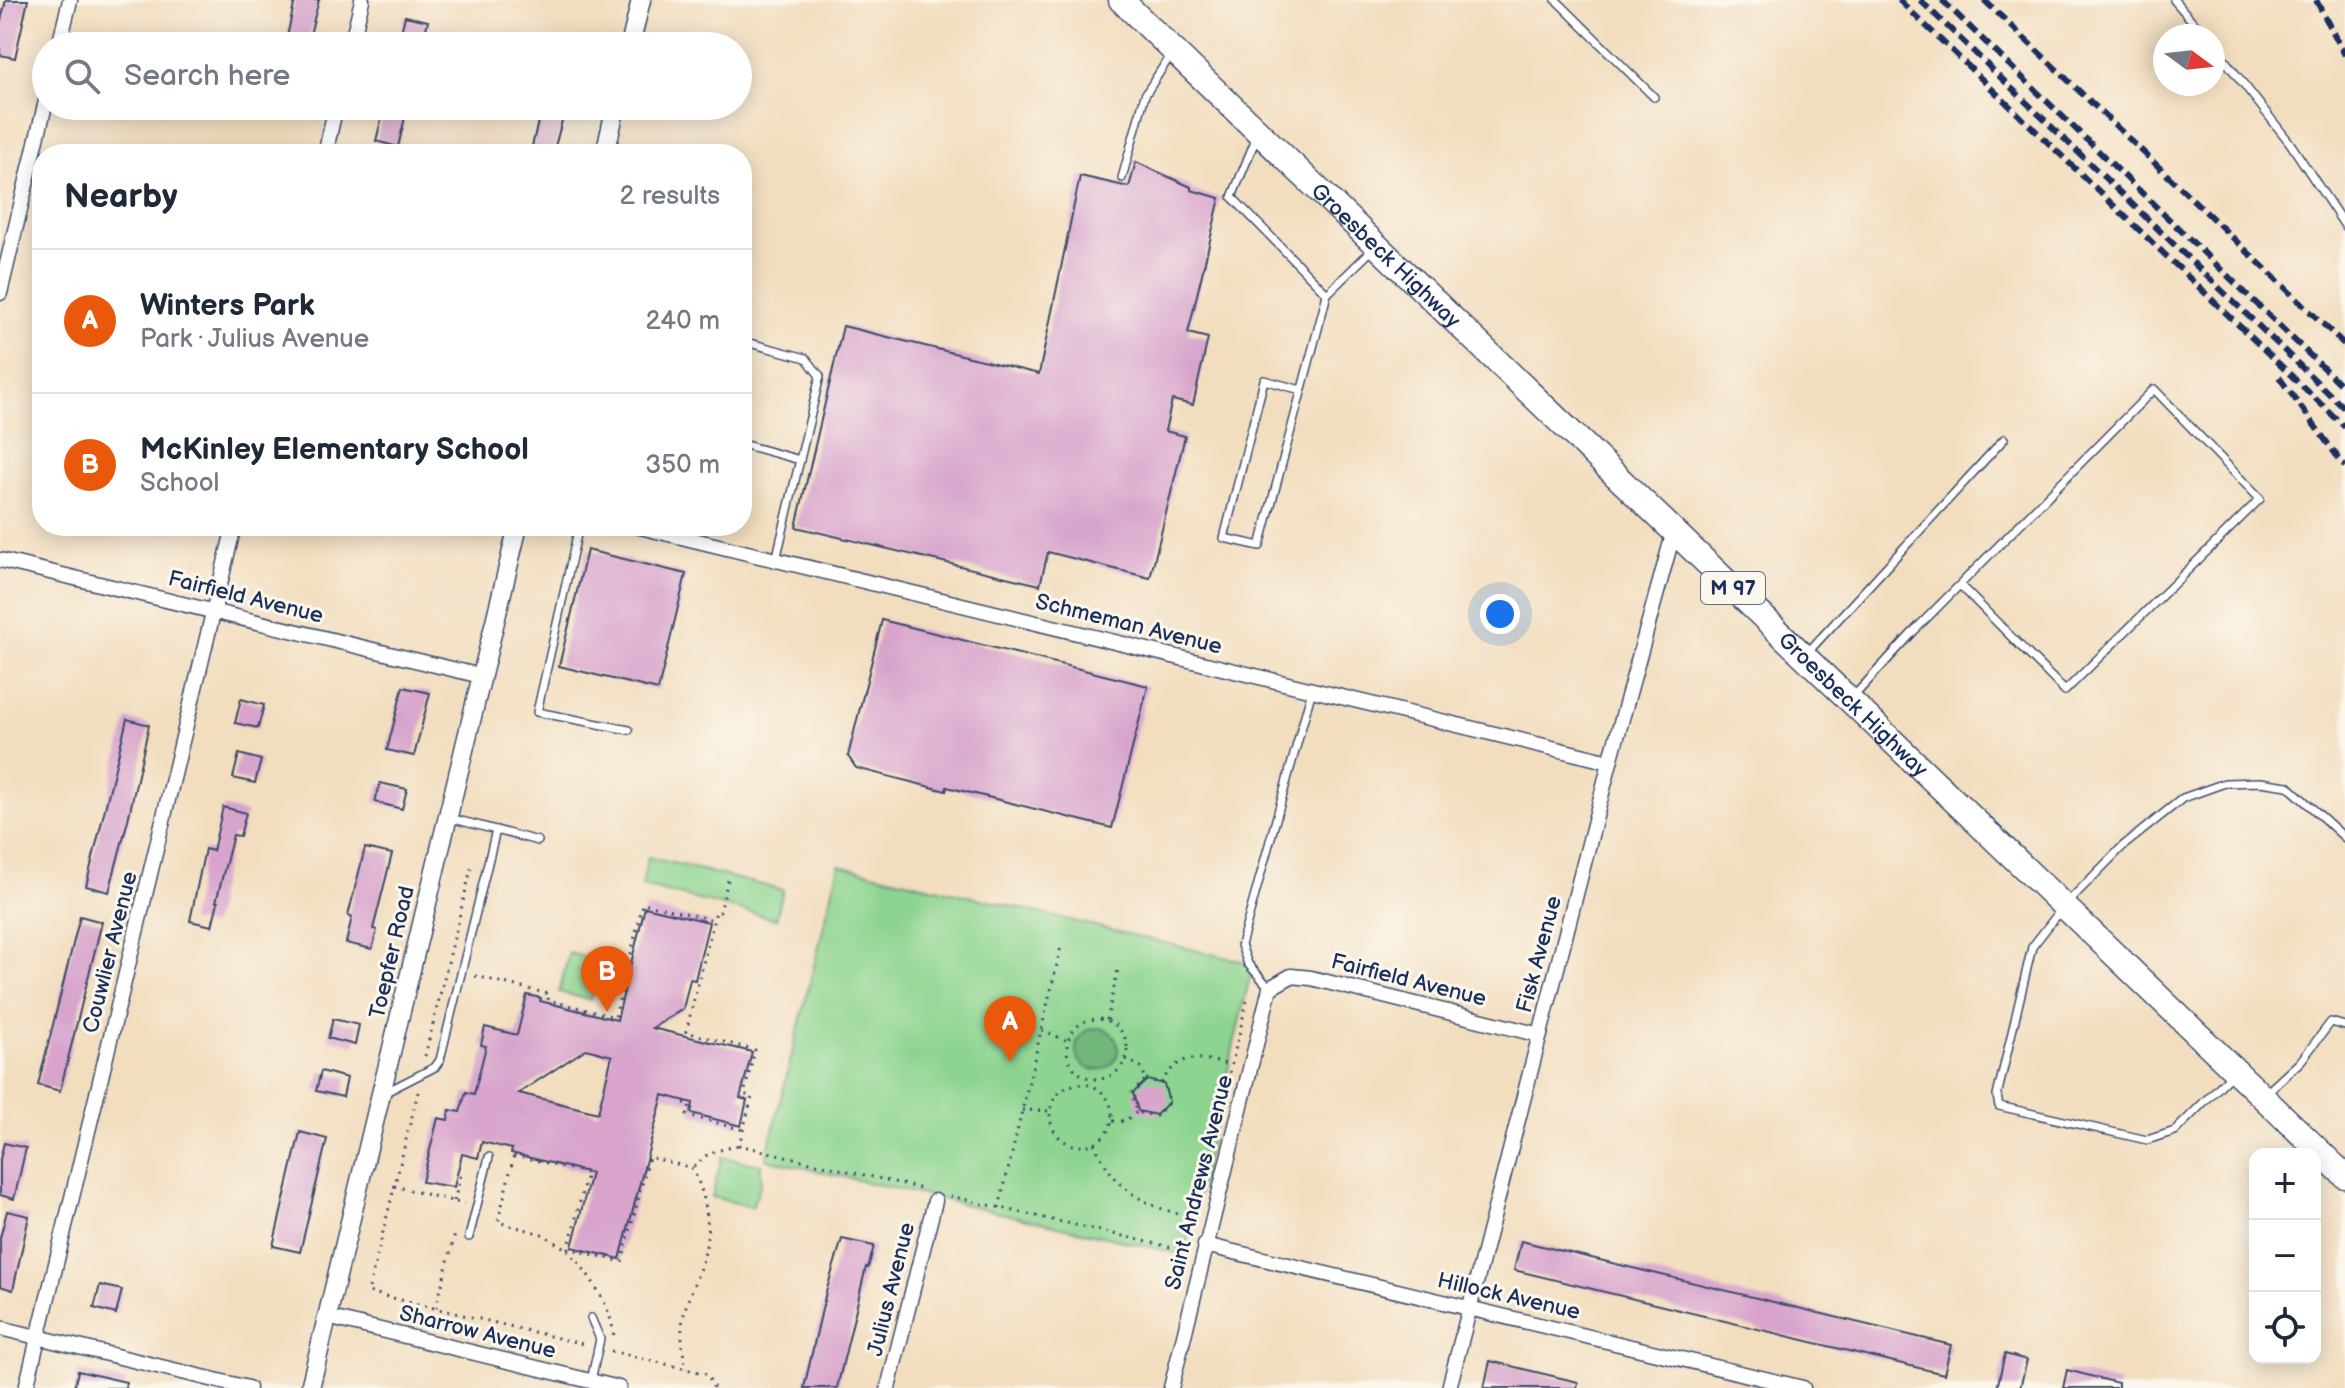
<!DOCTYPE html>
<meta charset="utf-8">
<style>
body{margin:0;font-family:"Balsamiq Sans",sans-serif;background:#f6f6f7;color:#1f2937}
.controls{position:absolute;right:24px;bottom:24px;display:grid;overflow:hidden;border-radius:16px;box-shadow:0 4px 20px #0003}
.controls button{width:72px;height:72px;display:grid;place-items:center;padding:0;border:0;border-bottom:2px solid #e0e1e3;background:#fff;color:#1f2937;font:40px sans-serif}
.compass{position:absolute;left:2153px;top:24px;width:72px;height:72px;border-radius:50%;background:#fff;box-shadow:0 4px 20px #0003;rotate:105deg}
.you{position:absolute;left:1500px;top:614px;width:28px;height:28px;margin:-20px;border:6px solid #fff;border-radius:50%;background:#1a73e8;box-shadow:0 0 0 12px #1a73e833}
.badge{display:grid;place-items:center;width:52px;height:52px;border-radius:50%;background:#ea580c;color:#fff;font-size:26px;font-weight:700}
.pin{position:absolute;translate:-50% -66px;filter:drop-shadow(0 2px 4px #0008)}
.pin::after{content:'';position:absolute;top:42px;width:28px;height:24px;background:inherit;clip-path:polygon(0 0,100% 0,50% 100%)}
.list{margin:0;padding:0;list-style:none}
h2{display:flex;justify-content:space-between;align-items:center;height:104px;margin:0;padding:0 32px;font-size:34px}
h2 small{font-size:26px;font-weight:400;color:#747a83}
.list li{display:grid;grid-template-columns:52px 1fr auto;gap:24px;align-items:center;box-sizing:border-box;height:144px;padding:0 32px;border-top:2px solid #e0e1e3}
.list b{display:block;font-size:30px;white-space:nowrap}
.list p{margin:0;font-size:26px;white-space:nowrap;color:#747a83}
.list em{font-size:26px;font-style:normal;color:#747a83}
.icon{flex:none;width:44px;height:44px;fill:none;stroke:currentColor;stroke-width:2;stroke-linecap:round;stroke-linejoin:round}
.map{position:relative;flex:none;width:2345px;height:1388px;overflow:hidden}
.search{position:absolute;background:#fff;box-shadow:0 4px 20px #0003;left:32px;top:32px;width:720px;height:88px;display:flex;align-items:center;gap:20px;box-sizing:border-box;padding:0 28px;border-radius:44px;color:#747a83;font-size:30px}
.panel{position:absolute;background:#fff;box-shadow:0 4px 20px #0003;left:32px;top:144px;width:720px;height:392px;border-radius:32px}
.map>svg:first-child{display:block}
.green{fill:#8cd48f;stroke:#548276;stroke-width:2}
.forest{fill:#71b67a;stroke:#46726c;stroke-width:2}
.building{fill:#d8a4cc;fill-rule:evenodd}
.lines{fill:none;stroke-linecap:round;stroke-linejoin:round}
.service-casing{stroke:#3b496c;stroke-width:10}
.minor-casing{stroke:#3b496c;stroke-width:17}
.tertiary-casing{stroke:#3b496c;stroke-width:21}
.primary-casing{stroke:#3b496c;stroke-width:27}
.path{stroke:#3b496c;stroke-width:3;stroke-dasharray:2 6;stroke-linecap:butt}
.service{stroke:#fff;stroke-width:7}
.minor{stroke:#fff;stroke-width:14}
.tertiary{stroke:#fff;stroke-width:18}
.primary{stroke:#fff;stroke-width:24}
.rail{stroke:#1b2f5e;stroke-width:6;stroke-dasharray:12 6;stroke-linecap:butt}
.labels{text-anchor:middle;stroke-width:6;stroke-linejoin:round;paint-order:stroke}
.shield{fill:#fbf7ec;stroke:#5e6b89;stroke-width:2}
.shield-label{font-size:20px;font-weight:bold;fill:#1b2f5e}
.street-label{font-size:22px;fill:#1b2f5e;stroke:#fbf7ec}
</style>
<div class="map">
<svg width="2345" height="1388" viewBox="0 0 2345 1388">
<rect width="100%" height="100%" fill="#fbf7ec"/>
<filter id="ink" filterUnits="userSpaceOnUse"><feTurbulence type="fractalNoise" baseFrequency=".0125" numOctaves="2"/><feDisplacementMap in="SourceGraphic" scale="16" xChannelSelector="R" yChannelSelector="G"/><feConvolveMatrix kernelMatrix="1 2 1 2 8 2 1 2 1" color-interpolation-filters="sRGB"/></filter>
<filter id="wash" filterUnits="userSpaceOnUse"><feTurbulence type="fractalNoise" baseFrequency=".006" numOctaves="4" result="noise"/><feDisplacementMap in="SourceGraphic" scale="32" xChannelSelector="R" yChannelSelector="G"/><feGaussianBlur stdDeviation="1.8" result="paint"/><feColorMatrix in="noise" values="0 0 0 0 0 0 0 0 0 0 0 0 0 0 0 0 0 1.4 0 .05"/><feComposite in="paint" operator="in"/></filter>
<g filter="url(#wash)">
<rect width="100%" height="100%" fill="#f2ddbe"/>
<g class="green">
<path d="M648 857 783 890 776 919 642 886Z"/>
<path d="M839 865 1253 964 1184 1255 766 1159Z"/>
<path d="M569 953 600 961 590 1000 559 992Z"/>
<path d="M722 1157 761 1165V1183L752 1207 712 1197Z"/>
</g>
<circle class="forest" cx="1097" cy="1049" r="21"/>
<g id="blocks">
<g class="building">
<path d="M6 0H28L15 58 0 55V24Z"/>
<path d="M295 0H319L307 46H285Z"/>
<path d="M405 16 428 21 422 46 399 41Z"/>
<path d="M542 106H566L553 154H530Z"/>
<path d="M383 112 405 117 398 147 376 141Z"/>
<path d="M1136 162 1191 187V190L1220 198 1188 333 1208 338 1193 405 1172 400 1165 431 1185 436 1150 578 1048 552 1040 585 796 527 843 326 1039 374 1080 176 1129 187Z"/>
<path d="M587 550 686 574 658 690 559 666Z"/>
<path d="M882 620 1148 686 1112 828 947 787 946 791 856 768 848 756Z"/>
<path d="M403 687 430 693 414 756 387 750Z"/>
<path d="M241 699 264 705 258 728 235 723Z"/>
<path d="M127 719 149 725 128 820 109 892 86 886Z"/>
<path d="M239 754 261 760 255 783 233 778Z"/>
<path d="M380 783 407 789 402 809 375 802Z"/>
<path d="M223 807 246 813 240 836 233 835 216 902H218L212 926 190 921 205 849 213 851Z"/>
<path d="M365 848 392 854 373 929 377 930 372 949 346 943 352 917 348 916Z"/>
<path d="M645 907 709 922 695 980 690 979 683 1009 652 1028 752 1052 740 1098 747 1100 741 1126 691 1113 693 1103 663 1095 620 1259 572 1247 591 1173 511 1153 512 1149 482 1142 478 1158 462 1154 454 1187 422 1182 438 1118 448 1120 450 1110 460 1112 466 1092 474 1094 486 1046 481 1045 485 1027 517 1035 527 995 541 998 540 1001 617 1020ZM586 1049 612 1056 598 1113 519 1093Z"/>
<path d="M80 916 102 922 60 1091 38 1085Z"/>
<path d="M333 1019 359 1025 355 1045 328 1038Z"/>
<path d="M321 1071 347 1078 343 1097 316 1091Z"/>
<path d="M1147 1080 1164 1084 1169 1102 1156 1115 1138 1111 1133 1093Z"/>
<path d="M300 1132 327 1139 300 1252 273 1246Z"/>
<path d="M4 1143 26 1148 14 1199 0 1195V1159Z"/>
<path d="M7 1211 29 1216 13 1290 0 1286V1238Z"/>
<path d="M842 1239 874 1246 868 1268 866 1267 837 1388H804L826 1292Z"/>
<path d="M1521 1241 1951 1345 1944 1374 1514 1270Z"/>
<path d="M100 1285 122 1290 116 1314 94 1308Z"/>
<path d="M2005 1354 2027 1360 2020 1388H1997Z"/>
<path d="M1490 1361 1578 1382 1577 1388H1484Z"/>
<path d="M2067 1370 2118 1383V1388H2063Z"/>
<path d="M78 1371 126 1382 125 1388H74Z"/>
</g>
</g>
</g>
<g filter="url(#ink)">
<use href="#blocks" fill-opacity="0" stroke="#3b496c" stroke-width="2"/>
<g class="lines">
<g class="service-casing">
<g id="service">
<path d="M1556 0 1654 97"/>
<path d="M2174 0 2205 36"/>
<path d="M2213 45 2290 143 2345 226"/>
<path d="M1257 136 1232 197 1327 294 1375 247"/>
<path d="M1122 178 1145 95 1172 53"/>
<path d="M742 341 806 358 820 376 776 560"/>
<path d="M1301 390 1264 380 1224 538 1260 546 1323 310 1327 294"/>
<path d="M742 444 800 460"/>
<path d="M579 526 537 712 629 730"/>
<path d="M684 538 688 526"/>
<path d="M1808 652 2004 439"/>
<path d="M1854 696 1914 631 2154 389 2260 499 2065 691 1960 585"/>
<path d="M450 818 538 841"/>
<path d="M1270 988 1248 964 1241 945 1312 690"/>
<path d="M2231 1075 2175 1131 2147 1140 1999 1106 1997 1096 2032 947 2064 906 2123 846 2183 798 2225 783 2260 782 2288 786 2345 838"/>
<path d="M384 1093 435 1067 440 1060 496 830"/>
<path d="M2264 1095 2300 1062 2331 1022 2345 1026"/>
<path d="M469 1237 489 1157"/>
<path d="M591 1318 600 1339 591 1381"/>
</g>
</g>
<g class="minor-casing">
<g id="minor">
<path d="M59 46 70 0"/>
<path d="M351 46 362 0"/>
<path d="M325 154 336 106"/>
<path d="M0 293 46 101"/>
<path d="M636 526 1610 762"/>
<path d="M0 560 481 676"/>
<path d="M1205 1245 1803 1388"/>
<path d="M327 1317 619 1388"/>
<path d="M0 1328 248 1388"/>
<path d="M26 1388 234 526"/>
<path d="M888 1388 935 1201"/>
<path d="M1171 1388 1270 988 1291 976 1311 978 1540 1035"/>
<path d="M1449 1388 1610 762 1674 531"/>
</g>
</g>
<g class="tertiary-casing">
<g id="tertiary">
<path d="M630 46 641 0"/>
<path d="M605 154 616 106"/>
<path d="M310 1388 518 526"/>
</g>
</g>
<g class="primary-casing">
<g id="primary">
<path id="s1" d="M1121 0 2345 1176"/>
</g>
</g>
<g class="path">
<path d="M728 880 720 912 716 911 686 1032 755 1050 744 1094 752 1097 739 1145 923 1189"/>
<path d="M475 976 549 994 548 1000 615 1017 643 903 714 920"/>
<circle cx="1097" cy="1049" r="30"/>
<path d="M1107 1020 1118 969"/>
<path d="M1042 1030 1068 1041"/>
<path d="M425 1056 472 865"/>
<path d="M1126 1059 1141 1067 1146 1079"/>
<path d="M1146 1079 1165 1084 1169 1102 1156 1116 1137 1112 1132 1093Z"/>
<path d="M1161 1083C1181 1051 1198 1057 1230 1065"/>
<circle cx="1081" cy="1115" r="31"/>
<path d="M418 1092 368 1292 587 1345"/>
<path d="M684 1103 690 1104 687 1115 743 1130"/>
<path d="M1022 1110 1051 1111"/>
<path d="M1113 1121H1125L1137 1112"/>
<path d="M1094 1143C1116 1193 1144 1205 1195 1219"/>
<path d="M514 1155 587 1173 568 1250 542 1234 498 1222Z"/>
<path d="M1207 1166 1247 1001"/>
<path d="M694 1167 709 1153 739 1145"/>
<path d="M394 1186 464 1204"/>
<path d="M950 1196 1187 1251"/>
<path d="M454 1201 461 1174"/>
<path d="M999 1208 1061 947"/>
<path d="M568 1248 622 1262 649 1157 692 1168C709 1201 713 1236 699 1271 693 1287 686 1302 683 1319 680 1336 683 1352 686 1369"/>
<path d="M568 1250C589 1274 611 1304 614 1337"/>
<path d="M436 1308 455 1234"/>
<path d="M611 1351 707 1374 714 1388"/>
</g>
<use href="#service" class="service"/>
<use href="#minor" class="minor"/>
<use href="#tertiary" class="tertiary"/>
<use href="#primary" class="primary"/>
<g class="rail">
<path d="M1899 0 2345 427"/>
<path d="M1920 0 2345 409"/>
<path d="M1942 0 2345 389"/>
<path d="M1984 0 2345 345"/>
<path d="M2316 0 2345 55"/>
<path d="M2279 377 2345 467"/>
</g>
</g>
</g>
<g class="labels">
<rect class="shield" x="1701" y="572" width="64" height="32" rx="6"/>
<g class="shield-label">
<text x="1733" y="595">M 97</text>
</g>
<g class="street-label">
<text dy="8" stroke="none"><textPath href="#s1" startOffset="368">Groesbeck Highway</textPath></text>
<text transform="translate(246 596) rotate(14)" y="8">Fairfield Avenue</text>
<text transform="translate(1129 623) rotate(14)" y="8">Schmeman Avenue</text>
<text dy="8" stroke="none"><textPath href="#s1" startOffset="1016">Groesbeck Highway</textPath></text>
<text transform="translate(109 952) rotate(-76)" y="8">Couwlier Avenue</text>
<text transform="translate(391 952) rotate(-77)" y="8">Toepfer Road</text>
<text transform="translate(1538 954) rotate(-75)" y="8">Fisk Avenue</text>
<text transform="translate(1409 979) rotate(14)" y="8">Fairfield Avenue</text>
<text transform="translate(1198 1182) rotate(-76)" y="8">Saint Andrews Avenue</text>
<text transform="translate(890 1289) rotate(-76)" y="8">Julius Avenue</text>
<text transform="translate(1509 1295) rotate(13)" y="8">Hillock Avenue</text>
<text transform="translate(478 1331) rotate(14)" y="8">Sharrow Avenue</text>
</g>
</g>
</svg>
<div class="controls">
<button>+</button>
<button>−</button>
<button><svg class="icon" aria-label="locate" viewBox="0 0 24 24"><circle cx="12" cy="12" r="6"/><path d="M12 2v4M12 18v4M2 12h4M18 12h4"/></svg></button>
</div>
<svg class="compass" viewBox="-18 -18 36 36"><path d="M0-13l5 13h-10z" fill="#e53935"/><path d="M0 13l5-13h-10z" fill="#747a83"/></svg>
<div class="you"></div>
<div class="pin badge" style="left:1010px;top:1062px">A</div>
<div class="pin badge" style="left:607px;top:1012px">B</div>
<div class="search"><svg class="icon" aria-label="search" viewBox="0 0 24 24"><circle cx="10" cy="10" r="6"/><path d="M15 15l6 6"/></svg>Search here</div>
<section class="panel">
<h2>Nearby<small>2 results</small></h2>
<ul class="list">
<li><span class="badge">A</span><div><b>Winters Park</b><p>Park · Julius Avenue</p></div><em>240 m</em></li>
<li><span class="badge">B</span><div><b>McKinley Elementary School</b><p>School</p></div><em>350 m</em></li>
</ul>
</section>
</div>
